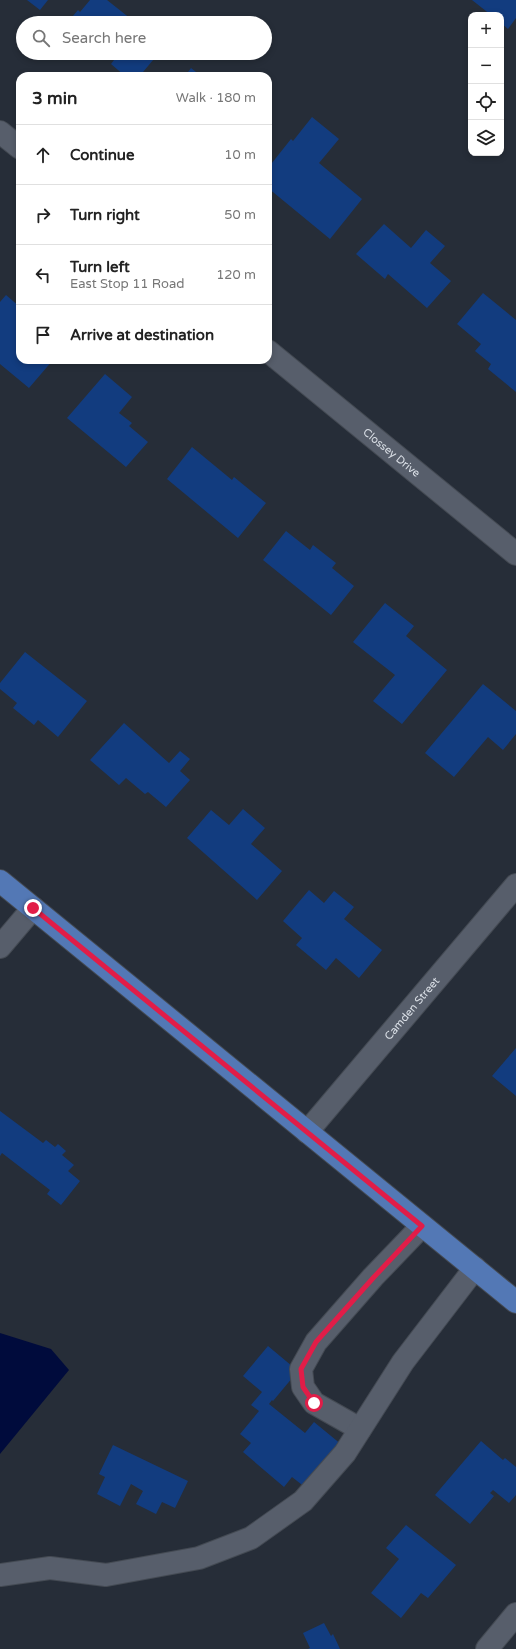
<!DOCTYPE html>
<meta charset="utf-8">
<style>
body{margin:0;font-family:"Varela Round",sans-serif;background:#f2f2f2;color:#222}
.controls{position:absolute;right:12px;top:12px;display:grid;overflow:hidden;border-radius:8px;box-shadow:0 2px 6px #0003}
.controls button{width:36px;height:36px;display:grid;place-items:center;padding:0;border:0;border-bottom:1px solid #e0e0e0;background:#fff;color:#222;font:20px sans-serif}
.stop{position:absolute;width:12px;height:12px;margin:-9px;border:3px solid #e11d48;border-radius:50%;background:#fff}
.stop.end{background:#e11d48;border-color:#fff;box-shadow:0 1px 4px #0008}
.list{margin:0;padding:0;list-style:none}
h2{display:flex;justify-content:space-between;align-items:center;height:52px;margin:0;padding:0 16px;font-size:17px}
h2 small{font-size:13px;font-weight:400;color:#767676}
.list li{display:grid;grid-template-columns:26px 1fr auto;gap:12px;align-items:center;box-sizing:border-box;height:60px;padding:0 16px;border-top:1px solid #e0e0e0}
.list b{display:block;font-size:15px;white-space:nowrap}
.list p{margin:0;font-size:13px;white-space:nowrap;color:#767676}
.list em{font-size:13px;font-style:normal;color:#767676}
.icon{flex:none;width:22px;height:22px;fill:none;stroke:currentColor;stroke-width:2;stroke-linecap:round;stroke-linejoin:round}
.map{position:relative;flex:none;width:516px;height:1649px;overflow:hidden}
.search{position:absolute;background:#fff;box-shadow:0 2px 6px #0003;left:16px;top:16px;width:256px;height:44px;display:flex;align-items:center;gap:10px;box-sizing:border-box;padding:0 14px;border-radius:22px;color:#767676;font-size:15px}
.panel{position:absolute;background:#fff;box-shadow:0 2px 6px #0003;left:16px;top:72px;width:256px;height:292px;border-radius:12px}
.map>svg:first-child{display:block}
.water{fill:#000b3c}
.building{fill:#123c7f}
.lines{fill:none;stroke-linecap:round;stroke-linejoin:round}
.minor-casing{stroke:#444a53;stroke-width:24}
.major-casing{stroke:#444a53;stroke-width:24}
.minor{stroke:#575e6b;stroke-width:22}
.major{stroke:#5378b5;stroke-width:22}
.route{stroke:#e11d48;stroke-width:5}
.labels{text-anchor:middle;stroke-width:4;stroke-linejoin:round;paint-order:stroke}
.street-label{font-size:11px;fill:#dbe0e7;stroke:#1c232d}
</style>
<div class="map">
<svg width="516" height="1649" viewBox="0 0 516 1649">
<rect width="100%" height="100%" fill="#262d38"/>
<path class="water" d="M0 1333 51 1349 69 1370 0 1454Z"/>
<g class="building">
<path d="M27 0H48L40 10Z"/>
<path d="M90 0H107L136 23H67L78 10 80 12Z"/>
<path d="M472 0H516V18L508 29 501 23V15H491Z"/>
<path d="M113 53H159L143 72 145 76H125L111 64 117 56Z"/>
<path d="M191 68 201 76H185Z"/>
<path d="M312 117 339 139 319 163 362 199 330 239 268 188V168L291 139 293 141Z"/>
<path d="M384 224 411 248 426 230 445 246 430 263 451 281 427 308 388 274 385 279 356 254Z"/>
<path d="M483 293 516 320V392L488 369 491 364 475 351 481 344 457 324Z"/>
<path d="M6 295 20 307V360H53L29 388 0 364V302Z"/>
<path d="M105 374 132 397 119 413 132 423 129 426 148 442 126 467 67 418Z"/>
<path d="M192 447 232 480 234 477 266 503 238 538 167 479Z"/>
<path d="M286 531 310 550 313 545 336 563 332 568 354 586 331 615 263 560Z"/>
<path d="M385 603 414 626 406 636 447 670 402 724 373 701 395 675 353 642Z"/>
<path d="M25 652 87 701 58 737 38 720 34 725 13 708 17 703 0 689V683Z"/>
<path d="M483 684 516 711V734L503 750 488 737 454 777 425 753Z"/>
<path d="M124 723 169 763 180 751 190 759 180 771 190 780 166 807 148 792 145 794 126 778 119 785 90 760Z"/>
<path d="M243 809 265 828 251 844 282 871 257 900 187 838 211 810 229 825Z"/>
<path d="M309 890 324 903 334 891 354 907 344 919 382 950 359 978 336 958 326 970 296 945 302 938 283 921Z"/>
<path d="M516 1048V1096L492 1076Z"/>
<path d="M0 1111 43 1143 46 1140 55 1147 58 1144 66 1151 62 1155 74 1165 68 1171 80 1181 61 1205 47 1194 50 1190 2 1153 0 1156Z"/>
<path d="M268 1346 298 1371 273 1401 272 1400 269 1404 305 1433 314 1422 342 1445 306 1488 292 1477 284 1487 243 1452 251 1443 240 1434 259 1411 251 1405 262 1392 243 1376Z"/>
<path d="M481 1441 503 1460 505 1458 516 1467V1495L509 1503 493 1490 490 1493 494 1496 470 1524 435 1495Z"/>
<path d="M113 1445 188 1481 175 1508 162 1502 156 1514 136 1504 143 1491 131 1484 120 1506 97 1494 105 1477 99 1474Z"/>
<path d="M406 1525 456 1565 428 1598 421 1593 401 1618 371 1593 399 1559 386 1548Z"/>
<path d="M324 1623 331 1636 333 1634 340 1649H308L310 1648 303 1633Z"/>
</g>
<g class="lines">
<g class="minor-casing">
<g id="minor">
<path d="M0 132 20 148"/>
<path id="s1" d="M268 351 516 554"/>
<path d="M0 947 33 908"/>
<path id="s2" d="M307 1132 516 885"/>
<path d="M360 1429 314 1403 303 1387 301 1369 316 1342 373 1277 422 1226"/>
<path d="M0 1575 50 1568 106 1575 199 1558 251 1538 303 1501 345 1453 403 1362 475 1268"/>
<path d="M487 1649 516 1614"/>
</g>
</g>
<g class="major-casing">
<path id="major" d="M0 881 516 1302"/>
</g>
<use href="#minor" class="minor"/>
<use href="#major" class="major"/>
</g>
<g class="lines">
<path class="route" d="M33 908 422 1226 374 1277 316 1342 301 1369 303 1387 314 1403"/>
</g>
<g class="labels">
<g class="street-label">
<text dy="4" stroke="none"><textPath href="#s1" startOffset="160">Clossey Drive</textPath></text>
<text dy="4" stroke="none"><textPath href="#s2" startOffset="162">Camden Street</textPath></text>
</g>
</g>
</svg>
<div class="controls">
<button>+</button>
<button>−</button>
<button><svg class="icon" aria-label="locate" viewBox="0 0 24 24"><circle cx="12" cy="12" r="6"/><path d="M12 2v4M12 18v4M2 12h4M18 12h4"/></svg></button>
<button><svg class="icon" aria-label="layers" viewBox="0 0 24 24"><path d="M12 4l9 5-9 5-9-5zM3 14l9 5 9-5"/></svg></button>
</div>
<div class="stop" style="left:314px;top:1403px"></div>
<div class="stop end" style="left:33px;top:908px"></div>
<div class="search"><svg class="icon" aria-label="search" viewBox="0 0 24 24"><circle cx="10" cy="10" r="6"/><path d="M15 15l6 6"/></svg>Search here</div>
<section class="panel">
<h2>3 min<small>Walk · 180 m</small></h2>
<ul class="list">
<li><svg class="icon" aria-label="ahead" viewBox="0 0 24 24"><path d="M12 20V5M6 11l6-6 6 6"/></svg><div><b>Continue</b></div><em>10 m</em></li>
<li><svg class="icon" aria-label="right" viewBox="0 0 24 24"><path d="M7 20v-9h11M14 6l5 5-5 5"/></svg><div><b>Turn right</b></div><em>50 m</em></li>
<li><svg class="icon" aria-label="left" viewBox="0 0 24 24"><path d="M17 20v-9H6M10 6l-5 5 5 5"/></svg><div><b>Turn left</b><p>East Stop 11 Road</p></div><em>120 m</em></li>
<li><svg class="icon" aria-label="arrive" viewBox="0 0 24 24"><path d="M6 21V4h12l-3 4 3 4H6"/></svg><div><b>Arrive at destination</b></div></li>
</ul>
</section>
</div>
